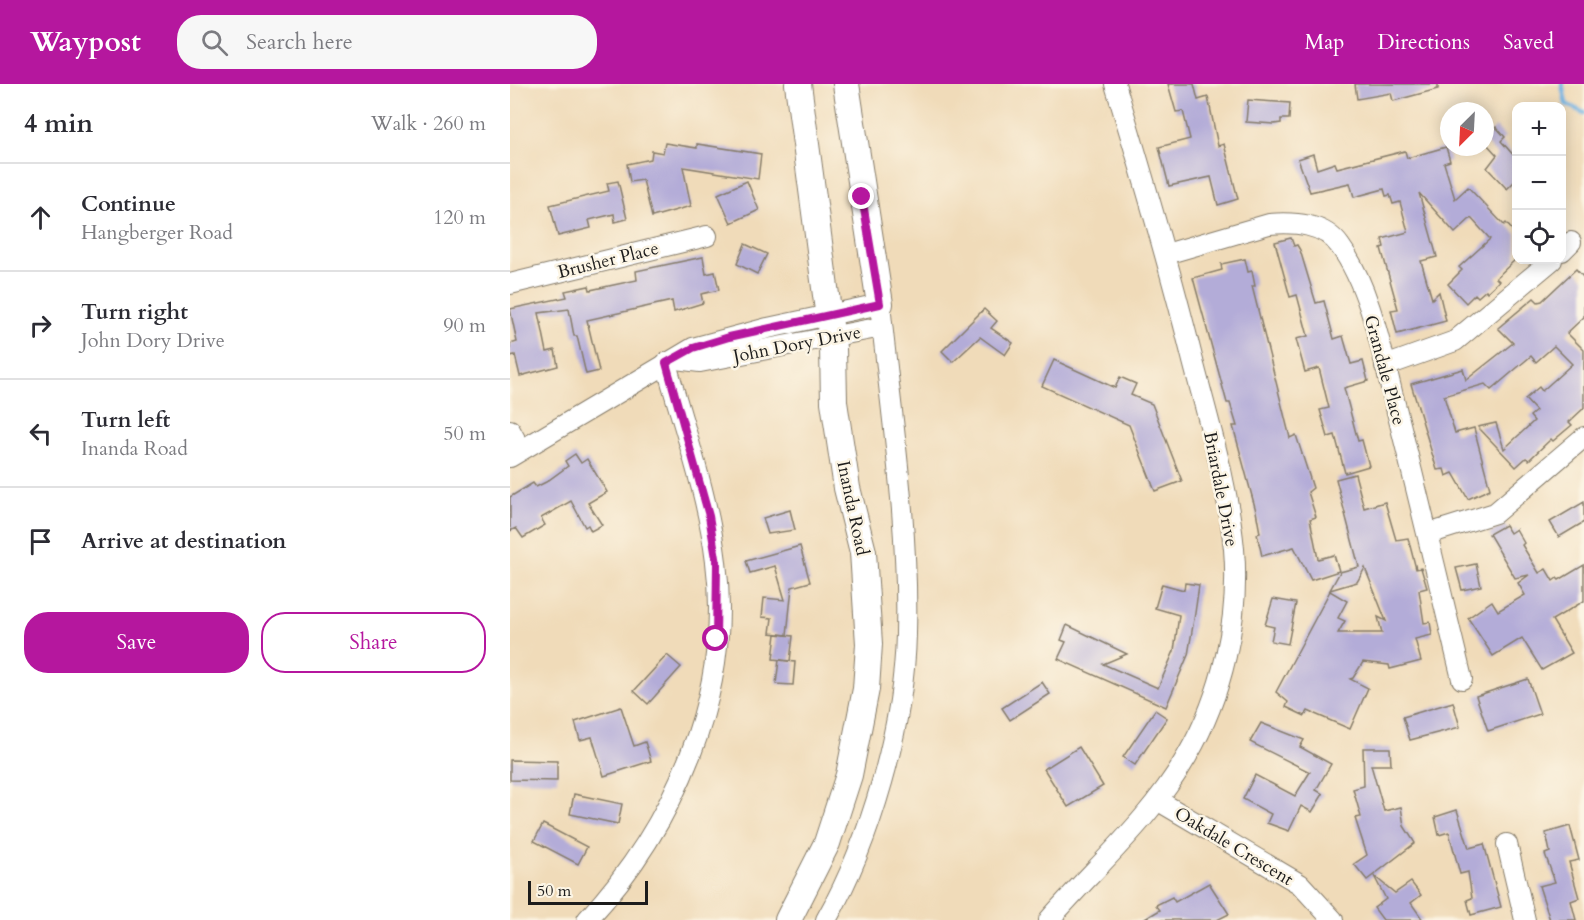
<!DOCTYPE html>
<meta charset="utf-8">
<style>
body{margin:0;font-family:Cardo,serif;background:#f7f7f7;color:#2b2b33}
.controls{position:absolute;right:18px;top:18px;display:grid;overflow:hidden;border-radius:12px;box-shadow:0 3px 15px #0003}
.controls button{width:54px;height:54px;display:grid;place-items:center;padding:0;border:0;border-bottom:2px solid #e1e1e2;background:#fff;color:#2b2b33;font:30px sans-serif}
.compass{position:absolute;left:930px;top:18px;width:54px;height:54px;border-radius:50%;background:#fff;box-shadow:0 3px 15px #0003;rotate:204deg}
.scale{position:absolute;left:18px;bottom:15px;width:120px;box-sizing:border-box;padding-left:6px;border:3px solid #1c1c1c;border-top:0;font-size:16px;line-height:21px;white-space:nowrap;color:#1c1c1c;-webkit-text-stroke:4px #fcf5e5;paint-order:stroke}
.stop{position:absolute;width:18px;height:18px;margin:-14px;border:4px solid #b5179e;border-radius:50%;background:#fff}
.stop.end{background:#b5179e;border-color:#fff;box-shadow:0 2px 6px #0008}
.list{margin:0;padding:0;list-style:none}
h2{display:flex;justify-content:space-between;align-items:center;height:78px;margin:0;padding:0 24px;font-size:26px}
h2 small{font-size:20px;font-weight:400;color:#7c7c81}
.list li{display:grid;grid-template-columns:39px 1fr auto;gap:18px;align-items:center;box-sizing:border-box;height:108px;padding:0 24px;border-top:2px solid #e1e1e2}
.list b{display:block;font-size:22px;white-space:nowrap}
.list p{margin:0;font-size:20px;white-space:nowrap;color:#7c7c81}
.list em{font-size:20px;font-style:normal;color:#7c7c81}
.actions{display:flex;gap:12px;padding:18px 24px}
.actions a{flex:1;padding:14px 0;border:2px solid #b5179e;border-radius:24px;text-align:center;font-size:21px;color:#b5179e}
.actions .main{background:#b5179e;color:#fff}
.icon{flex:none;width:33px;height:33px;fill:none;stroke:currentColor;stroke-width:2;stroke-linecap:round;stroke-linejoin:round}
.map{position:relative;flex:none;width:1074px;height:836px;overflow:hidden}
header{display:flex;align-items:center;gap:36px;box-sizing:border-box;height:84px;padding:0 30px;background:#b5179e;color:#fff}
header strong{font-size:28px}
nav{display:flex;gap:33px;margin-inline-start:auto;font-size:21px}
.search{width:420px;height:54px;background:#f7f7f7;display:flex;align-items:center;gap:15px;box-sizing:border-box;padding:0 21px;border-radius:24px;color:#7c7c81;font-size:22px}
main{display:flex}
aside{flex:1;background:#fff}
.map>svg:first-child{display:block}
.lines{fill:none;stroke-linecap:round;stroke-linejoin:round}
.stream{stroke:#6eb4e5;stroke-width:4.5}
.building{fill:#b3acd8}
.minor-casing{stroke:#867c6a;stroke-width:22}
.major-casing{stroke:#867c6a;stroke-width:28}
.minor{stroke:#fff;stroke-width:20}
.major{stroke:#fff;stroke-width:26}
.route{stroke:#b5179e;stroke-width:8}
.labels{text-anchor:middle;stroke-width:5;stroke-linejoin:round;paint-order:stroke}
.street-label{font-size:18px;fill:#1c1c1c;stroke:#fcf5e5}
</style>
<header>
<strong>Waypost</strong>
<div class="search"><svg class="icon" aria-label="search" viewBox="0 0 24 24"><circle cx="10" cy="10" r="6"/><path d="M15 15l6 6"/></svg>Search here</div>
<nav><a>Map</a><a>Directions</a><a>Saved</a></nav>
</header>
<main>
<aside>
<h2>4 min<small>Walk · 260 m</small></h2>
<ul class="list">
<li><svg class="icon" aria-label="ahead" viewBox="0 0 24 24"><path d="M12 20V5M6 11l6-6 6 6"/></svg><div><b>Continue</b><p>Hangberger Road</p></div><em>120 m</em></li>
<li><svg class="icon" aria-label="right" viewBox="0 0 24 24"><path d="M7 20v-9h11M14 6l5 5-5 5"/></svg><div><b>Turn right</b><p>John Dory Drive</p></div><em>90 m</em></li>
<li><svg class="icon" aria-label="left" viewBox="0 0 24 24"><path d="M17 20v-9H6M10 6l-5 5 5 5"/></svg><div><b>Turn left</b><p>Inanda Road</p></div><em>50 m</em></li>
<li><svg class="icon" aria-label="arrive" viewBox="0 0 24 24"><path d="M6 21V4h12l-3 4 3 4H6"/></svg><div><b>Arrive at destination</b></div></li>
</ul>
<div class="actions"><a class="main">Save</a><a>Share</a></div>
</aside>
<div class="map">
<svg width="1074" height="836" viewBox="0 0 1074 836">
<rect width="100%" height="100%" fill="#fcf5e5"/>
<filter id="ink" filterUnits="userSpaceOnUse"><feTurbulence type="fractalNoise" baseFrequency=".0167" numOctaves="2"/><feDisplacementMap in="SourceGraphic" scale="12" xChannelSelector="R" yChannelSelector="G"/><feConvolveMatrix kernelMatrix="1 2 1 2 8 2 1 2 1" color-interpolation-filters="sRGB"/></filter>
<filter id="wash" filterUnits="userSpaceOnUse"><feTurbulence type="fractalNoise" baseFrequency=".008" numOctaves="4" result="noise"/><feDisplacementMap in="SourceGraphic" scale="24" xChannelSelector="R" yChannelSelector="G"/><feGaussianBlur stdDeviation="1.35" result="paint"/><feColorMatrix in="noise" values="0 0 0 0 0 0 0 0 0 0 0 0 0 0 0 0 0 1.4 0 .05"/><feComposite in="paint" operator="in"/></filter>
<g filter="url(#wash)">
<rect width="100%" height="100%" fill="#f0dbb9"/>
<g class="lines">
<path class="stream" d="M1052 0 1056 20 1074 29"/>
</g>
<g id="blocks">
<g class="building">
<path d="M658 0H684L688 16 698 13 708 62 714 60 728 115 708 121 701 93 659 102 649 63 680 55 673 27 666 28Z"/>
<path d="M845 0H928V5L883 17 881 9 847 15Z"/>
<path d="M738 16 780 19 779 35H771V39L764 40 736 38Z"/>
<path d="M986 43 995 53 991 57 1006 74V96L997 105 977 84 987 71 975 58V54Z"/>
<path d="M155 59 187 64V60L251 70 248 95 173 83 181 122 142 133 133 96 120 98 117 80 141 75 142 67 153 69Z"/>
<path d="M936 63 940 77 934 79 945 115 958 103 994 141 996 139 1006 150V175L986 194 989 197 977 208 976 206 968 213 965 210 956 219 938 200 952 186 949 183 980 155 961 134 945 149 909 109 927 173 911 177 922 215 929 208 936 237 887 250 881 226 888 225 871 164 874 163 872 155 898 148 890 118 883 120 880 111 876 112 874 105 844 113 840 99 800 108 788 75 803 70 807 85 825 79 827 84 895 67 897 74Z"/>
<path d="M108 97 117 135 105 138 104 130 79 136 81 144 48 152 40 121 99 107 97 99Z"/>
<path d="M237 97 249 126 221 139 208 110Z"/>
<path d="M781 154 784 162 787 161 790 166 806 219 814 217 824 255 833 252 841 280 853 277 858 297 834 304 848 357 852 356 859 382 835 389 825 351 818 353 810 326 819 324 809 284 795 288 786 255 798 252 787 211 780 213 765 158Z"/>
<path d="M235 160 257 170 247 190 227 180Z"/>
<path d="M193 173 196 190 205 188 209 206 191 210 193 219 164 228 162 217 77 236 89 287 76 290 67 252H64L59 225 29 229 37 268 45 266 48 282 10 292 5 271 0 272V260L7 258 0 225 57 213 55 207 79 202 80 206 127 196 126 187Z"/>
<path d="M735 175 738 188 742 187 745 202H742L780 354 786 351 803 404 798 408 806 433 800 435 808 475 824 471 829 487 801 496 784 463 752 472 747 450 750 449 746 427 723 342H727L720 319H717L683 194 712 186 711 180Z"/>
<path d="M1066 185 1074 194V233L1057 249 1074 266V324L1059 338 1062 341 1043 357 1041 355 1019 376 1016 374 1006 383 968 343 986 339 994 365 1024 337 1020 332 1026 327 1015 315 1029 303 1032 307 1062 280 1044 262 1026 278 1021 272 981 306 975 300 934 312 945 349 964 344 980 405 958 415 943 389 936 392 934 385 927 386 901 300 953 285 956 296 1003 259 988 244 1024 214 1028 218 1032 217Z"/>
<path d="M474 225 487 237 481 244 503 259 495 271 470 253 443 278 432 267Z"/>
<path d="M544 276 605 304 610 293 626 300 621 311 642 320 672 397 645 407 619 341 532 302Z"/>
<path d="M65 370 71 379 77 375 97 408 78 419 92 441 81 447 78 441 75 443 61 417 31 434 35 441 13 454 6 444 0 447V413L23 399 26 403 36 398 58 382 55 377Z"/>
<path d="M845 390 854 424 875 418 886 456 898 454 906 485 911 484 917 504 909 506 914 539 920 538 922 551 905 555 911 577 880 585 879 581 853 578 843 594 840 595 858 604 840 645 798 627 795 632 776 623 778 618 766 608 820 507 837 517 828 534 835 537 828 549H872L868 533 876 537 855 484 847 498 820 506 830 488 849 483 826 395Z"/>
<path d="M1074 418V438L1049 453 1040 438Z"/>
<path d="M280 426 285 446 258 450 253 434Z"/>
<path d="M995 441 1000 449 1006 445 1014 459 1012 461 1029 489 1036 485 1043 497 1047 494 1049 496 1074 481V517L1042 536 1062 569 1032 586 1012 554 983 572 958 534 982 517 988 527 1015 511 1008 499 1019 491 1005 494 979 450Z"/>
<path d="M290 462 300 498 282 503 277 551 260 549 262 534 252 533 254 514 275 516 265 482 240 489 236 477Z"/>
<path d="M966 480 971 502 952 506 946 484Z"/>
<path d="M675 499 689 501 685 529 678 571 656 623 548 575 556 558 551 556 557 541 617 570 593 580 648 604 664 567 669 531 645 524 652 500 674 506Z"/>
<path d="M763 515 786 519 778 560 761 557 764 543 755 541Z"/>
<path d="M266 550 283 552 280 577 263 575Z"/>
<path d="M157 571 171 583 138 620 124 607Z"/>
<path d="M269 576 285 578 283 601 266 600Z"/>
<path d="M1018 595 1030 630 978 647 966 612Z"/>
<path d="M532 598 540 610 500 636 492 624Z"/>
<path d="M943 618 950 643 900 656 893 633Z"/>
<path d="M111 623 124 662 135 658 141 677 94 692 82 653 70 656 65 638Z"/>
<path d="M645 626 657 634 625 681 613 673Z"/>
<path d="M751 639 794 656 790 663 821 680 806 706 813 710 802 728 791 722 779 747 757 739 761 730 733 715 745 691 785 712 800 688 740 658Z"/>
<path d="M569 663 593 702 558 723 534 685Z"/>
<path d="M853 664H880L881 681H861L874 727 891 723 894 742 905 759 857 796 844 780 857 771 845 734 851 733 843 705 854 702Z"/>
<path d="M0 676 47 677V697L0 696Z"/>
<path d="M64 710 112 720 108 740 60 730Z"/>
<path d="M947 726 959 764 974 760 991 823 961 831 957 816 962 814 958 788 950 790 939 748 929 751 925 733Z"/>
<path d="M33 740 77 763 68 780 24 757Z"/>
<path d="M1060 742 1069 776 1059 778 1069 814 1061 817 1066 836H1040L1029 802 1045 798 1035 770 1040 768 1036 749Z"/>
<path d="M864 792 885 809 901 798 911 811 901 819 913 836H873L864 824 876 815Z"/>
<path d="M699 799 719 830 707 836H633L650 826 646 821 662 813 665 818Z"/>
</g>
</g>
</g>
<g filter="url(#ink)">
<use href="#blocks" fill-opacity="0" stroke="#867c6a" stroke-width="1.5"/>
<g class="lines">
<g class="minor-casing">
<g id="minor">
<path d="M1052 167 1061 158"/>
<path d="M656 170 759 140C784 138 814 139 830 162 861 204 873 274 886 324 909 414 930 504 952 595"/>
<path d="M0 200 197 152"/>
<path d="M166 275 190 278 372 243"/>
<path d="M875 282 945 257 1042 176"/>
<path d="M0 346 11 366"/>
<path d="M0 373 183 264 258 244 370 220C381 329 399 440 396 550 394 642 361 756 316 836"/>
<path d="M918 450 985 429 1074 353"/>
<path d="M647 716 790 800 823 836"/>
<path d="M997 760 1015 836"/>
<path d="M77 836C164 742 223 608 206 478 198 411 174 345 156 279"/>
<path d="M539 836C586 782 641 735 677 672 712 612 730 535 724 465 718 401 699 339 683 277 660 184 633 92 605 0"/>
</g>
</g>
<g class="major-casing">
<g id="major">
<path d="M336 0 370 220"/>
<path d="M278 836 317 759 339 691 356 605 359 560 353 468 337 404 324 318 323 264 288 0"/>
</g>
</g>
<use href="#minor" class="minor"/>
<use href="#major" class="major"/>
</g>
</g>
<g class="lines" filter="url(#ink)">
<path class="route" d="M206 555 207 480 199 432 156 279 183 264 219 253 370 220 352 113"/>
</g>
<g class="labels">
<g class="street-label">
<text transform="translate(98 176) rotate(-14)" y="6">Brusher Place</text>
<text transform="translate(287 260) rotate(-11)" y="6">John Dory Drive</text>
<text transform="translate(875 286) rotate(75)" y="6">Grandale Place</text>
<text transform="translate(711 405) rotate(79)" y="6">Briardale Drive</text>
<text transform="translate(343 424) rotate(78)" y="6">Inanda Road</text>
<text transform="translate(724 762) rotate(31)" y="6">Oakdale Crescent</text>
</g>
</g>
</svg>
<div class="controls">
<button>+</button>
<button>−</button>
<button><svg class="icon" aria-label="locate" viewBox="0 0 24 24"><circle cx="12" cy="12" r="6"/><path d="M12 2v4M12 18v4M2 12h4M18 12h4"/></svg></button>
</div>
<svg class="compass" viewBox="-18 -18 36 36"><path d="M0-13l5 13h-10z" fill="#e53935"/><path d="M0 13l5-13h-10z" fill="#7c7c81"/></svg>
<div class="scale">50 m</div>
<div class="stop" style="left:206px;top:555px"></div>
<div class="stop end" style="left:352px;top:113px"></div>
</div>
</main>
